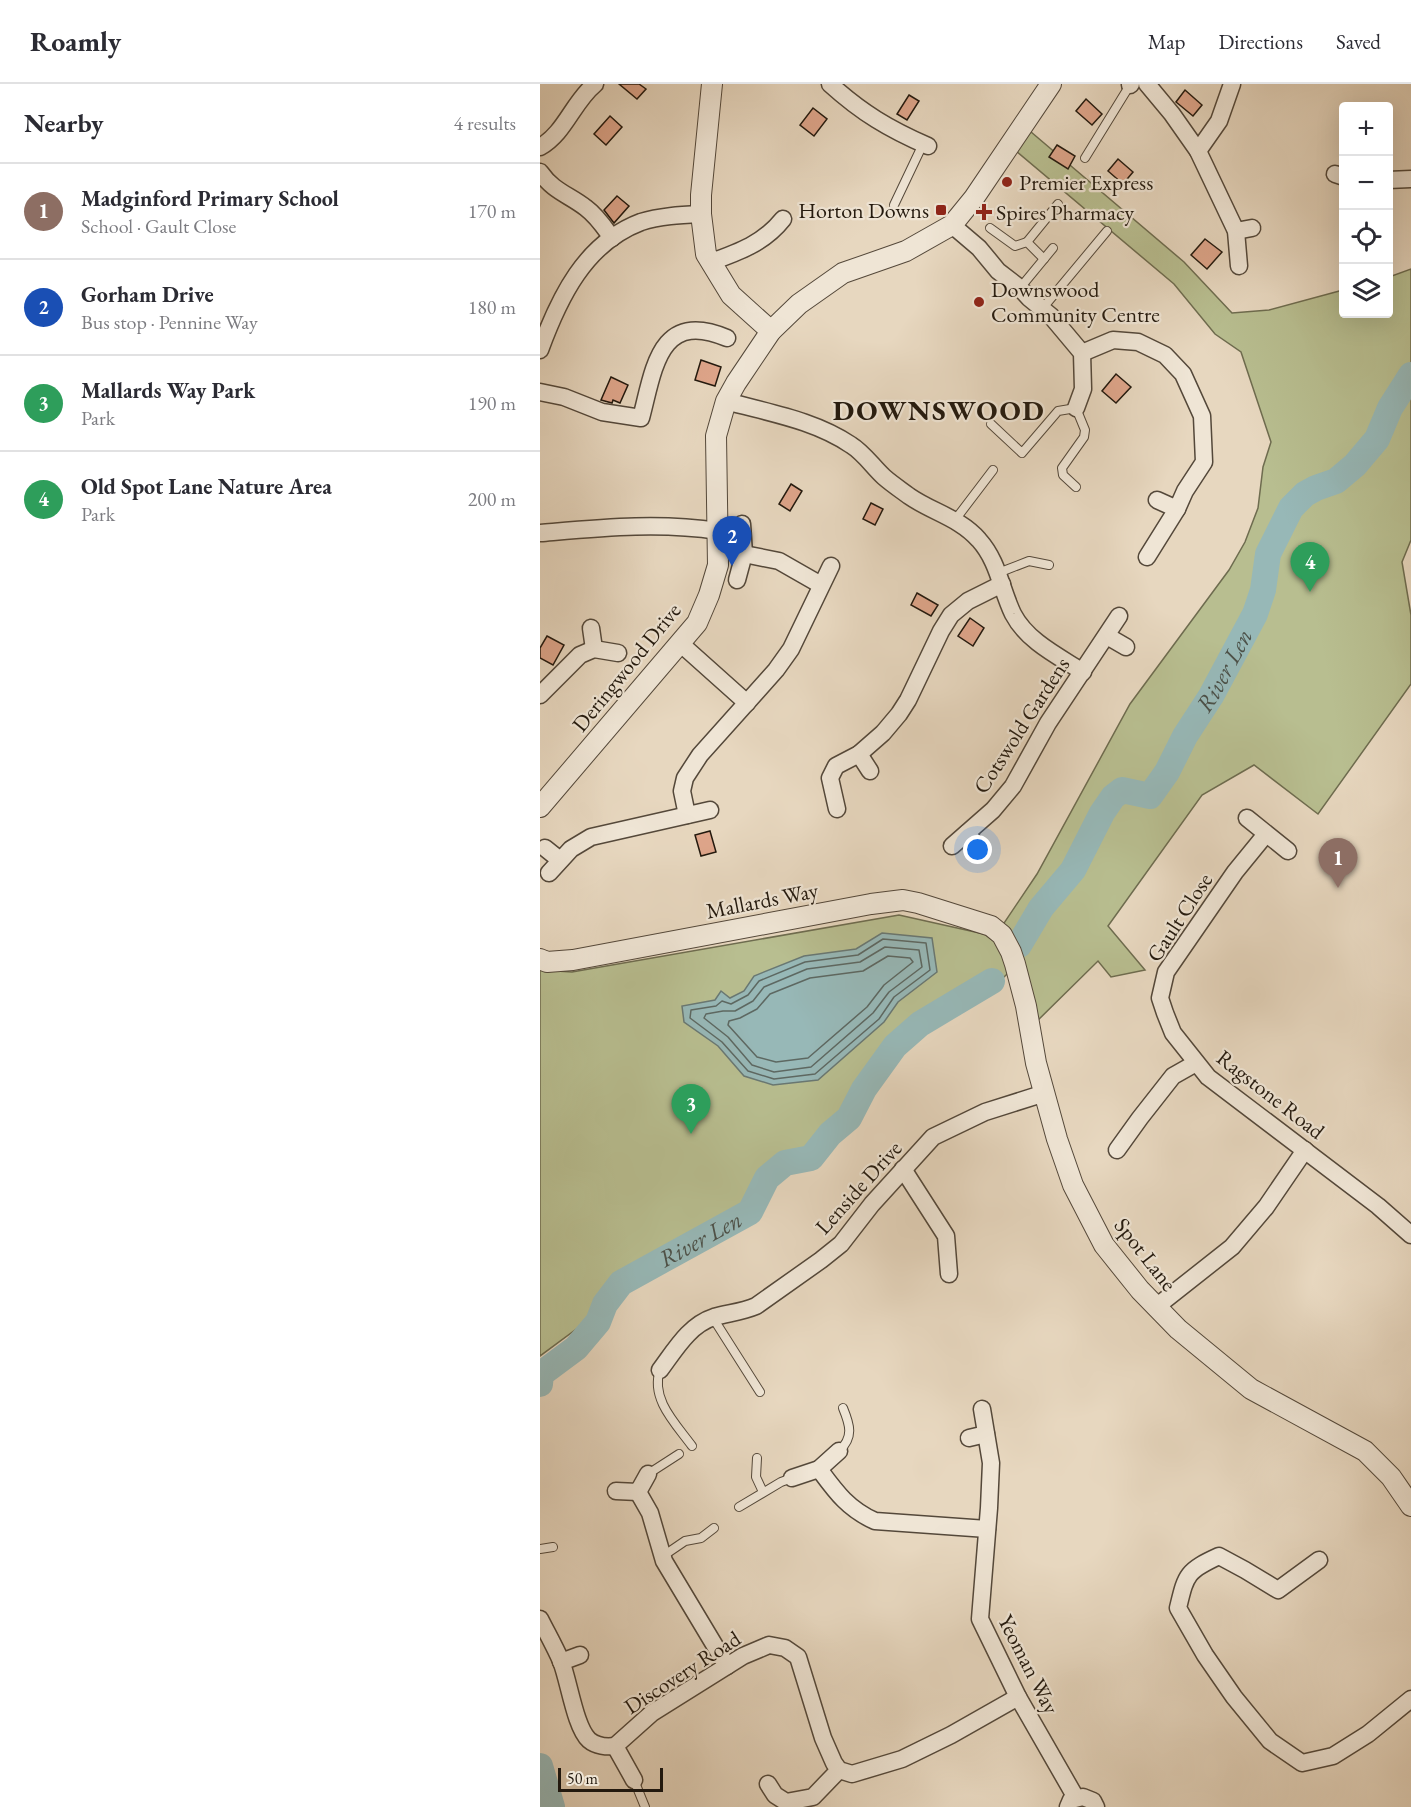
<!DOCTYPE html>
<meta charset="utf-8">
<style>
body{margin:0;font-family:"EB Garamond",serif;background:#f7f7f7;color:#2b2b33}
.controls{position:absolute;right:18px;top:18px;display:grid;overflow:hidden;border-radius:6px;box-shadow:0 6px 24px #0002}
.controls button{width:54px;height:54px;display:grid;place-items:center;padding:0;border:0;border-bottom:2px solid #e1e1e2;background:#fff;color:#2b2b33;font:30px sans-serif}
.scale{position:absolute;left:18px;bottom:15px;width:105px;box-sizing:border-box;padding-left:6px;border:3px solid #23190e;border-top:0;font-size:16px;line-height:21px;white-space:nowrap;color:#23190e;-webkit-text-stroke:4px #efe5d5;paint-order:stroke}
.you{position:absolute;left:438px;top:766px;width:21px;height:21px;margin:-15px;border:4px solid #fff;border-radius:50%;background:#1a73e8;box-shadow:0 0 0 9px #1a73e833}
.badge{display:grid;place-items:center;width:39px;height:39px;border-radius:50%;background:#b45309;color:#fff;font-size:20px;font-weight:700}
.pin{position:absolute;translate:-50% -50px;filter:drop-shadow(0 2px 3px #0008)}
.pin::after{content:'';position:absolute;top:32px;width:21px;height:18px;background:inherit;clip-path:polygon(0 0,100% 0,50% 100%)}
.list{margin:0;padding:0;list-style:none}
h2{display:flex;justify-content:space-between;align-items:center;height:78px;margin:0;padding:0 24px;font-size:26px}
h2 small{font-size:20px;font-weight:400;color:#7c7c81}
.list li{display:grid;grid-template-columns:39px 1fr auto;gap:18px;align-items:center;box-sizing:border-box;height:96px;padding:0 24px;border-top:2px solid #e1e1e2}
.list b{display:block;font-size:22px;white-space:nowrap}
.list p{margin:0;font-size:20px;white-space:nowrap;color:#7c7c81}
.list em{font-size:20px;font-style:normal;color:#7c7c81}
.icon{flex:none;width:33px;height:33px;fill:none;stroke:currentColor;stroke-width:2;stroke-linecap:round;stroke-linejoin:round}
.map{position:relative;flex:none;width:871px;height:1723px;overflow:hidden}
header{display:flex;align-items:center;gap:36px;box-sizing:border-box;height:84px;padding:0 30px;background:#fff;border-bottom:2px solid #e1e1e2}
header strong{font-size:28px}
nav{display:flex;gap:33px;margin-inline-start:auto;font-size:21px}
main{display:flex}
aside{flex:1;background:#fff}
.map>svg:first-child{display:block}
.green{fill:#b8be90;stroke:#6e6c4f;stroke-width:1.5}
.water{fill:#97b8b7;stroke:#697873;stroke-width:1.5}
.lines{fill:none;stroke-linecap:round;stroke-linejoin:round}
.shore{stroke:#5d6862;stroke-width:1.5}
.river{stroke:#97b8b7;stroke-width:26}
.building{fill:#dea58a;stroke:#23190e;stroke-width:1.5}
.service-casing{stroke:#54483a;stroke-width:10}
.minor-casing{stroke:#54483a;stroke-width:19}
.tertiary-casing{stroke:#54483a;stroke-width:22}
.service{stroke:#efe5d5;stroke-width:8}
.minor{stroke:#efe5d5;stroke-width:16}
.tertiary{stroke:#efe5d5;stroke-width:20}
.poi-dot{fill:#8f2418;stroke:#efe5d5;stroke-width:2}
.labels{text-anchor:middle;stroke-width:4.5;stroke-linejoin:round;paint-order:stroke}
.poi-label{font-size:22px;fill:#23190e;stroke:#efe5d5;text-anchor:start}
.street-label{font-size:22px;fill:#23190e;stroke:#efe5d5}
.water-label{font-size:24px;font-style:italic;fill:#4c5149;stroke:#efe5d5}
.district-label{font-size:28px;font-weight:bold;letter-spacing:1.5px;fill:#23190e;stroke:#efe5d5}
</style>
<header>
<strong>Roamly</strong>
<nav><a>Map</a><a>Directions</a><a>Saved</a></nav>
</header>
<main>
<aside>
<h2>Nearby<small>4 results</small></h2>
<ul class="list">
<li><span class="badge" style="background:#8d6e63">1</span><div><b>Madginford Primary School</b><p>School · Gault Close</p></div><em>170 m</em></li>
<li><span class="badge" style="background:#1a4fb4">2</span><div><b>Gorham Drive</b><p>Bus stop · Pennine Way</p></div><em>180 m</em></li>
<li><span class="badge" style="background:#2e9e5b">3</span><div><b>Mallards Way Park</b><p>Park</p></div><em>190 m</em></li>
<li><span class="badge" style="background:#2e9e5b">4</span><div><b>Old Spot Lane Nature Area</b><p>Park</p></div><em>200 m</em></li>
</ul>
</aside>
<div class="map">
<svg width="871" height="1723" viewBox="0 0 871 1723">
<rect width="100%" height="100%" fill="#e7d7bf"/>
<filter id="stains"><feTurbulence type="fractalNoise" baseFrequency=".00333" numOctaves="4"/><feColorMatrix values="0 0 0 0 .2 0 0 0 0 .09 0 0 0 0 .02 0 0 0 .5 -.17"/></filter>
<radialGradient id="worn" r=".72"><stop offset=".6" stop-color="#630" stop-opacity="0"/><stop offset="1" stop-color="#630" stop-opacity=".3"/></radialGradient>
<path class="green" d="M484 42 644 178 692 229 729 226 803 206 804 230H848L849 193 871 185V456L862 478 871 531V600L778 730 714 681 662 711 568 842 605 886 571 893 558 877 490 944 470 887 454 903 400 935 370 955 354 973 321 1025 283 1074 260 1078 244 1085 233 1097 212 1129 90 1195C75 1207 68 1220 62 1238L50 1235 0 1272V886L32 888 359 831 444 850 463 864 458 848 497 790 590 620 689 486 705 458 718 424 723 383 731 358 701 268 675 250 634 200 470 62Z"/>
<path class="water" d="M342 849 392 854 397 888 358 918 344 938 278 996 233 1001 204 992 178 962 144 938 142 922 175 916 181 907 190 914 204 907 214 892 264 872 316 865Z"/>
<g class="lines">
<g class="shore">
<path d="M343 855 386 859 390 886 354 913 339 935 275 990 234 995 208 987 182 958 150 934 151 926 176 922 182 917 191 920 208 911 219 897 265 878 318 871Z"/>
<path d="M345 863 379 866 382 883 349 908 333 929 271 983 234 988 212 981 188 953 164 934 166 930 183 927H195L213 917 224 903 267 885 320 878Z"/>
<path d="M348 872 370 874 373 878 344 901 327 923 268 974 236 978 217 973 188 941 189 937 200 934 217 925 230 910 270 894 323 887Z"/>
</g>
<g class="river">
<path id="s1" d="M479 861 501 824 533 786 562 729 573 713 582 706 610 712 627 688 645 652 671 612 715 530 723 506 728 470 751 424 765 410 776 404 796 397 815 381 837 355 850 324 871 291"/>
<path id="s2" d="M0 1300 1 1290 36 1264 58 1238 65 1220 81 1199 210 1128 227 1094 245 1079 271 1074 290 1050 309 1034 324 1005 355 962 380 940 452 897"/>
<path d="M0 1682 12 1723"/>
</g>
</g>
<g class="building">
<path d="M79 0H99L106 5 97 15Z"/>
<path d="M645 6 662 21 653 32 636 18Z"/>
<path d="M369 11 379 17 367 36 357 30Z"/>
<path d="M546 15 562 30 552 41 536 27Z"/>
<path d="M273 24 287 35 274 52 260 41Z"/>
<path d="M70 32 82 43 66 61 54 50Z"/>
<path d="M517 61 535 72 528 85 509 73Z"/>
<path d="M578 75 593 88 583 100 568 87Z"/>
<path d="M77 112 89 122 74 139 64 126Z"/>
<path d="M665 155 682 168 667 185 651 171Z"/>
<path d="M161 276 181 283 175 302 155 296Z"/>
<path d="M576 290 591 303 576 319 562 307Z"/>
<path d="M71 293 88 301 80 319 73 316 72 319 61 316Z"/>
<path d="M251 400 262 407 250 427 239 420Z"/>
<path d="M331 419 343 425 335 441 323 435Z"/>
<path d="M377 509 398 521 391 532 371 521Z"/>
<path d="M430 534 444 544 433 562 418 552Z"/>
<path d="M7 552 24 561 13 581 0 574V564Z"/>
<path d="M170 747 176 768 161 772 155 751Z"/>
</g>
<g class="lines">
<g class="service-casing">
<g id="service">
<path d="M545 74 590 1"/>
<path d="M354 121 383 60"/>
<path d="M450 144 475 162 487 158 504 175"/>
<path d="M487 158 518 120"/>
<path d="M480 204 513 164"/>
<path d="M502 225 567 147"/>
<path d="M451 340 482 369 518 327 536 324 545 346 544 353 522 384 523 391 536 403"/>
<path d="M415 436 453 386"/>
<path d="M458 489 489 477 509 481"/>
<path d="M173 1234 220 1308"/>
<path d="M120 1286C110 1315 136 1340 152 1362"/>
<path d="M299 1367C314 1353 310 1341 303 1324"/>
<path d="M217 1374 216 1393 223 1408"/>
<path d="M108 1390 139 1370"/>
<path d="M199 1423 241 1398 252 1394"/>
<path d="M0 1465 13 1463"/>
<path d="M123 1472 145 1457 161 1454 174 1444"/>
<path d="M94 1696 105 1723"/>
</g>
</g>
<g class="minor-casing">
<g id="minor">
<path d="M290 0C322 29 349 45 388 62"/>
<path d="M607 0 632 30 658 67 696 147 699 182"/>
<path d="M590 1 591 0"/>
<path d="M0 63C25 49 33 18 55 0"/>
<path d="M658 67 679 37 692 0"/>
<path d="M0 88C14 108 28 110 46 124 57 132 64 143 72 154"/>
<path d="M795 90 804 93"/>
<path d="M848 96 871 95"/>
<path d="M412 141 439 164 458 187 480 204 489 214 511 232 542 269 543 305 536 324"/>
<path d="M696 147 712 144"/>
<path d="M171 178C199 168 224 159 243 135"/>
<path d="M0 266C19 214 45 159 101 138 120 132 141 131 161 130"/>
<path d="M542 269 573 256 598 258 625 271 643 290 662 332 664 378 645 407 637 425 607 473"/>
<path d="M0 308 24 313 62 328 101 334C114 285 119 225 187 254"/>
<path d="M186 317C229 329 274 336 311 361 324 369 333 383 344 393 352 400 361 406 369 412 392 428 420 434 439 456 458 477 461 505 473 530 487 557 518 572 543 588"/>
<path d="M617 416 637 425"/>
<path d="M0 449C60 444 118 438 178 447"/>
<path d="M204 470 239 477 281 501"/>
<path d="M197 496 204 470 202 440"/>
<path d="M51 544 54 565"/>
<path d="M567 552 586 563"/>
<path d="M141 560 207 619"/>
<path d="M0 611 40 571 54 565 78 569"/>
<path d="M319 670 330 687"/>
<path d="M297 725 290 694 296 682 319 670 343 649 359 630 368 616 401 547 411 531 428 517 462 500"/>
<path d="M147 731 142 707 145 694 160 671 236 586 251 565 291 482"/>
<path d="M707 734 748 767"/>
<path d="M427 749 441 767"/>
<path d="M726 750 695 788 626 888 620 914 625 929 633 949 668 993 838 1122 871 1151"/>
<path d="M412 762 453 726 473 702 508 639 579 532"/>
<path d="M5 764 20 776"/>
<path d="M9 789 31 765 51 753 170 726"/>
<path d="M577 1066 600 1034 633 992 656 979"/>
<path d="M363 1085 406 1152 409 1190"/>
<path d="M616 1223 692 1163 726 1123 765 1066"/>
<path d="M120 1286C135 1266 149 1241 174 1233 188 1229 202 1228 216 1222L281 1176 301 1160 332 1120 393 1053 445 1028 505 1009"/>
<path d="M442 1325 451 1379 449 1424 440 1535 478 1613 536 1714"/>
<path d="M429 1354 446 1350"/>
<path d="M279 1385C296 1408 308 1425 335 1437L447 1445"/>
<path d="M252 1394 279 1385 299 1367"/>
<path d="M76 1407 98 1408 108 1390"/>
<path d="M98 1408 110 1429 124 1477 187 1582"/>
<path d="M779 1476 738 1506 705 1486 679 1472C646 1487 646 1491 638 1524L665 1571 694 1613 730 1657 762 1679 793 1672 828 1650 871 1615"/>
<path d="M0 1535C7 1549 15 1563 21 1577 29 1597 35 1643 49 1656 56 1662 67 1663 75 1662L112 1629 203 1572 229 1561 245 1564 258 1573 283 1654 294 1679 299 1686 312 1690 362 1675 411 1651 478 1613"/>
<path d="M21 1578 40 1571"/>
<path d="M75 1662 94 1696"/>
<path d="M228 1700 235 1711 246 1718 273 1713 299 1686"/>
<path d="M528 1723 531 1716 543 1713 553 1717 556 1723"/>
</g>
</g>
<g class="tertiary-casing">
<g id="tertiary">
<path d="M172 0 161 111V130L166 170 191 211 231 247"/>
<path d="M0 723 157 539 169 511 178 481 176 352 186 317 196 299 231 247 259 220 303 189 366 167 412 141 434 114 511 0"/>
<path d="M0 875 7 878 33 876 331 820 363 816 378 819 451 842 462 851 471 868 475 880 486 922 496 979 517 1055 533 1101 564 1161 600 1206 638 1245 711 1305 825 1367 851 1393 871 1422"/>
</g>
</g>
<use href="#service" class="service"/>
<use href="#minor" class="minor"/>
<use href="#tertiary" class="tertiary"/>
</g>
<g class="poi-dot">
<circle cx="467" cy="98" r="6"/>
<rect x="395" y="120" width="12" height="12" rx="3"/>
<path d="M441 119h6v6h6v6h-6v6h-6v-6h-6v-6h6z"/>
<circle cx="439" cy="218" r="6"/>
</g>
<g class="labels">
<g class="poi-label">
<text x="479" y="106">Premier Express</text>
<text x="389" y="134" text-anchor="end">Horton Downs</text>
<text x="456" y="136">Spires Pharmacy</text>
<text x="451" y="213">Downswood<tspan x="451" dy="25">Community Centre</tspan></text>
</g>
<g class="street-label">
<text transform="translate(86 583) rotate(-51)" y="8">Deringwood Drive</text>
<text transform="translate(481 641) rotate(-57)" y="8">Cotswold Gardens</text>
<text transform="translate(222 816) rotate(-11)" y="8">Mallards Way</text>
<text transform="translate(639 833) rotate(-57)" y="8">Gault Close</text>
<text transform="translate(731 1010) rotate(38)" y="8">Ragstone Road</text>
<text transform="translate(318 1103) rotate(-48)" y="8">Lenside Drive</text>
<text transform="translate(606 1170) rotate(52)" y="8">Spot Lane</text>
<text transform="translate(489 1580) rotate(63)" y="8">Yeoman Way</text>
<text transform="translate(142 1588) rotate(-33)" y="8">Discovery Road</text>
</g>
<g class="water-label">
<text dy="8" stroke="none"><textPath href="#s1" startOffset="362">River Len</textPath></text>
<text dy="8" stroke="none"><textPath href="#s2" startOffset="224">River Len</textPath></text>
</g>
<g class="district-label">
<text x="399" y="336">DOWNSWOOD</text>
</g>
</g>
<rect width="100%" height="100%" filter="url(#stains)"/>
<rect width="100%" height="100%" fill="url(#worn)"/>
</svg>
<div class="controls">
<button>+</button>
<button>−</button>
<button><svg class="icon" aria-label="locate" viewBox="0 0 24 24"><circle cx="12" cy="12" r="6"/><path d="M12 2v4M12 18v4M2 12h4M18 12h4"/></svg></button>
<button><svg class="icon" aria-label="layers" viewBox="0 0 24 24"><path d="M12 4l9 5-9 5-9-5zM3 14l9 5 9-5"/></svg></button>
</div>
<div class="scale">50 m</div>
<div class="you"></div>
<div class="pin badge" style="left:798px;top:804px;background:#8d6e63">1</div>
<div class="pin badge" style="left:192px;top:482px;background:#1a4fb4">2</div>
<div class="pin badge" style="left:151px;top:1050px;background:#2e9e5b">3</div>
<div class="pin badge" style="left:770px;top:508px;background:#2e9e5b">4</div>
</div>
</main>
